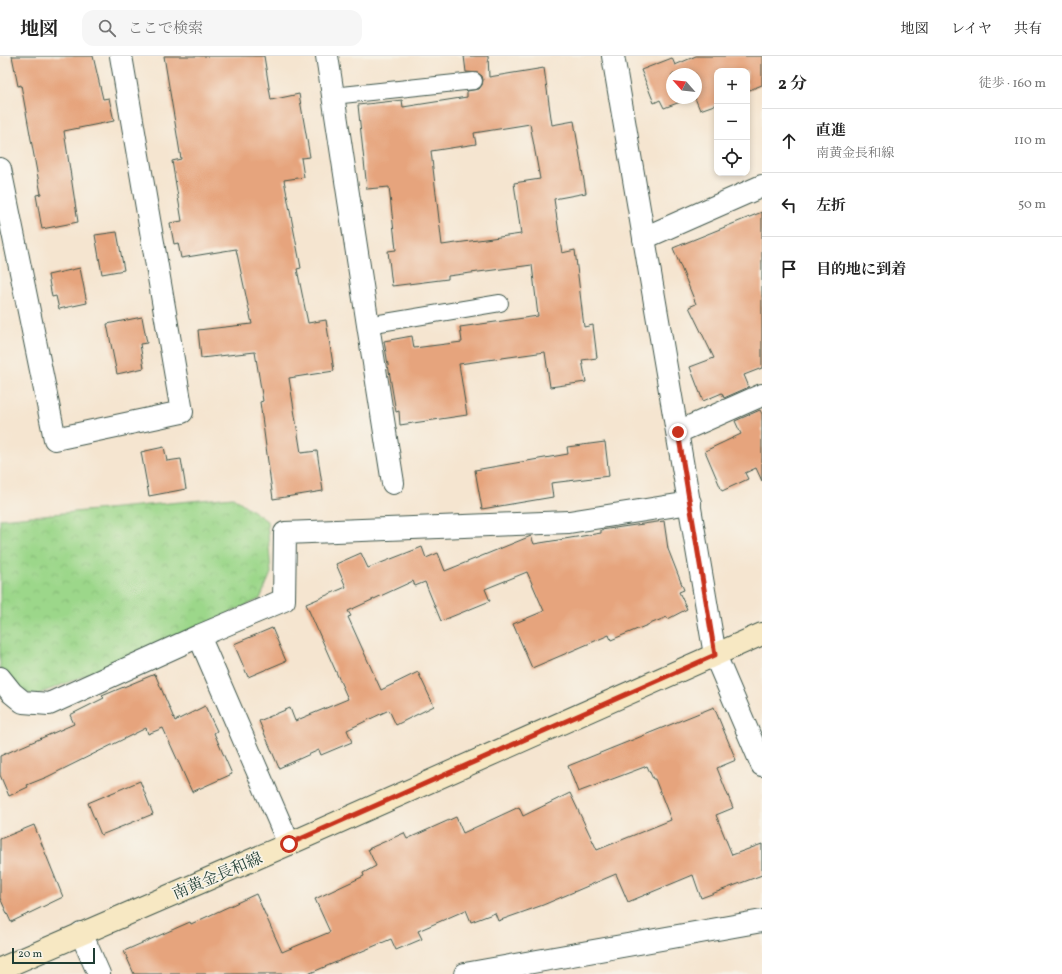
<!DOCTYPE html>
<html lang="ja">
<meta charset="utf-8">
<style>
body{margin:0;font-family:Vollkorn,"Noto Serif JP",serif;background:#f6f6f6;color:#222}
.controls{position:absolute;right:12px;top:12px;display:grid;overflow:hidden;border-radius:8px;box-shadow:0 2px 6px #0003}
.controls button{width:36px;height:36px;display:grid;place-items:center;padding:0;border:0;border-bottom:1px solid #e0e0e0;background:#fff;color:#222;font:20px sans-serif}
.compass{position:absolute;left:666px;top:12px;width:36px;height:36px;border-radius:50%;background:#fff;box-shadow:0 2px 6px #0003;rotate:297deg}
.scale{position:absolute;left:12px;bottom:10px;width:83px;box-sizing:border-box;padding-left:4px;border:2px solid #1f3d34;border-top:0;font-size:11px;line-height:14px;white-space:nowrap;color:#1f3d34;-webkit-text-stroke:3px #f7f3e8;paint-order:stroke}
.stop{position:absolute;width:12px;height:12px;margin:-9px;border:3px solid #c8321e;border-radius:50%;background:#fff}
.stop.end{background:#c8321e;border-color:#fff;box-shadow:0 1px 4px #0008}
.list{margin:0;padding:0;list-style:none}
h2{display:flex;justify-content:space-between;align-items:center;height:52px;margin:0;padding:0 16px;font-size:17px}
h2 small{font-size:13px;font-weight:400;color:#767676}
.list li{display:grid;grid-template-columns:26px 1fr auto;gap:12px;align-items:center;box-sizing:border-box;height:64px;padding:0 16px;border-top:1px solid #e0e0e0}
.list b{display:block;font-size:15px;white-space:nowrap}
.list p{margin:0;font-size:13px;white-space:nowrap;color:#767676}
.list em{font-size:13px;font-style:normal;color:#767676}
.icon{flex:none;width:22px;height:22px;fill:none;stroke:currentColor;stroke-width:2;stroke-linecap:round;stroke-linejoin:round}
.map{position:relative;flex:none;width:762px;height:918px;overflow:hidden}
header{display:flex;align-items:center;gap:24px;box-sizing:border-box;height:56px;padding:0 20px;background:#fff;border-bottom:1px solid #e0e0e0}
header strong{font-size:19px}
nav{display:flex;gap:22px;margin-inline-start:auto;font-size:14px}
.search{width:280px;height:36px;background:#f6f6f6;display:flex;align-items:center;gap:10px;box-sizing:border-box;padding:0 14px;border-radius:12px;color:#767676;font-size:15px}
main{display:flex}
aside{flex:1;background:#fff}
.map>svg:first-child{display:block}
.park{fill:url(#park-crowns);stroke:#5e8a5f}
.building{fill:#e6a47d;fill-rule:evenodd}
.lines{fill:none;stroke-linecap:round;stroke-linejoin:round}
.lane-casing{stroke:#3f564b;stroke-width:18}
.street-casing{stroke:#3f564b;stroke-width:24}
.secondary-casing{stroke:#3f564b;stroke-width:24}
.lane{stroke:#fff;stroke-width:16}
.street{stroke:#fff;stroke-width:22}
.secondary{stroke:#f7e8c3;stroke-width:22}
.route{stroke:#c8321e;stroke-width:5}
.labels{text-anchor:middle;stroke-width:3.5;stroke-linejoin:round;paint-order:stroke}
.street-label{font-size:16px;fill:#1f3d34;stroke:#f7f3e8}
</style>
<header>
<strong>地図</strong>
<div class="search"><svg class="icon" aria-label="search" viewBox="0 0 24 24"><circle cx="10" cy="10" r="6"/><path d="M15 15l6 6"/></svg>ここで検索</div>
<nav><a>地図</a><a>レイヤ</a><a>共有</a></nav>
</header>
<main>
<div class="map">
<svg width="762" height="918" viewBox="0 0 762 918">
<defs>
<pattern id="park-crowns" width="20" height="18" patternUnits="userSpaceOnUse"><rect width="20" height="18" fill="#9cd78a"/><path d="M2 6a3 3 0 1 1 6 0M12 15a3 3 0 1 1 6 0" fill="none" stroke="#86b978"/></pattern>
</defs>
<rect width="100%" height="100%" fill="#f7f3e8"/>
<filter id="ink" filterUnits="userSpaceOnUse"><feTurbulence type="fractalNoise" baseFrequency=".025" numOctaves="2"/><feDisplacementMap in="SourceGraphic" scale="8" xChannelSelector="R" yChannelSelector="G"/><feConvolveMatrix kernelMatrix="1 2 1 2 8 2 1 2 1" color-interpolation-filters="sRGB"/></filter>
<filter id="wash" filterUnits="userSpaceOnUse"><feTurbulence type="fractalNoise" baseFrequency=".012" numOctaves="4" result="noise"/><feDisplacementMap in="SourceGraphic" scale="16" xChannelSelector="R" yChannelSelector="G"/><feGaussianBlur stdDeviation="0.9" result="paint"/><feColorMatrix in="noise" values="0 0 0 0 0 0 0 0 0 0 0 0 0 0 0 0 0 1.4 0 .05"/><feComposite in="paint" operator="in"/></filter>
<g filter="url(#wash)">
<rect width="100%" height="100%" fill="#f5e5d0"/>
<path class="park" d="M233 441 267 465 271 517 260 543 151 593 34 640 21 634 0 612V463Z"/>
<g id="blocks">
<g class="building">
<path d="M12 0H93L103 43 109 42 114 65 64 75 78 166 42 173 36 139 41 138 21 29 18 30Z"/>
<path d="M164 0H264L271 44 299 38 310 101 301 102 304 121 284 124 301 212 297 213 308 267 326 264 334 315 289 322 301 397 317 395 323 435 273 443 260 346 263 345 255 296 201 302 198 274 252 268 236 193 181 202 178 187 174 188 170 167 182 165 172 105 181 103Z"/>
<path d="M464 0H488L489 21 544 12 552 69 574 65 586 137 554 143 562 197 575 194 584 271 593 269 597 302 582 304 586 326 550 331 545 296 459 308 467 359 400 369 399 355 396 356 384 285 412 280 414 292 462 286 460 271 538 260 532 209 448 220V223L392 230 388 195 396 194 389 131 367 133 358 49 402 44 403 51 467 41V35L479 33 482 29 483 24 482 20 478 17 466 16ZM530 68 540 123 514 127 521 178 442 189 431 95 476 88 474 77Z"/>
<path d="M696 0H762V29L747 35V15H717V48L700 54 695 42 696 18H672V42H691L664 52 660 44 654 47 641 14 672 2 675 9Z"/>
<path d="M762 156V312L744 319 749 331 724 342 722 337 703 345 690 311 714 302 689 251 696 248 673 192Z"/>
<path d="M117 176 124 214 102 218 95 179Z"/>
<path d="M80 212 87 247 59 253 56 240 52 241 48 219Z"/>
<path d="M142 261 147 287 140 288 144 312 117 318 107 268Z"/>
<path d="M760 354 762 358V425L756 412 745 417 748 423 722 435 705 395 741 378 735 365Z"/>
<path d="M605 386 609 420 551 427 553 441 482 453 475 414 568 398 567 391Z"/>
<path d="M164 391 167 405 181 403 186 433 149 440 141 396Z"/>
<path d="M664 465 668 493 684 534 679 536 687 553 668 563 667 561 611 584 609 579 532 612 513 568 544 555 527 516 485 533 490 545 441 565 425 526 415 530 413 525 348 555 351 560 348 561 381 634 418 616 434 650 396 669 389 654 347 674 352 686 321 699 319 694 279 712 259 665 290 652 295 665 348 643 306 548 346 531 336 508 361 497 368 512 422 491 426 502 438 497 445 515 531 480 534 488 601 477V474Z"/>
<path d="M272 572 286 605 248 621 234 588Z"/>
<path d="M155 618 175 665 205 650 217 675 214 677 232 718 192 736 163 672 148 678 146 672 47 721 27 729 28 731 9 740 0 719V700L74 668 70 659 104 642 102 640Z"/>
<path d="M714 651 736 704 717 712 733 752 716 759 732 799 762 788V819L701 842 693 819 628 846 616 818 543 849 498 865 495 857 471 866 466 854 418 875 422 883 396 894 391 883 308 918H134L124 895 190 866 191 868 256 838 282 896 330 876 315 843 364 820 363 817 376 810 368 793 404 777 407 783 456 761 463 777 519 751 523 760 570 737 597 794 671 764 655 723H653L647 710 578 736 568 710Z"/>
<path d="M140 725 153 758 101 779 88 747Z"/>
<path d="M34 769 63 841 11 866 0 842V783Z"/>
</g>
</g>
</g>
<g filter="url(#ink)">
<use href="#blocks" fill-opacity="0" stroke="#3f564b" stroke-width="1"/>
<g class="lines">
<g class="lane-casing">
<g id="lane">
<path d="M333 40 474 25"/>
<path d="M368 269 500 247"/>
</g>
</g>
<g class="street-casing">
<g id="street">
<path d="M327 0 368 269 393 427"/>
<path d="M613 0 715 599 762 709"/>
<path d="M0 113 55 383 182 356 121 0"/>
<path d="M644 182 762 130"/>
<path d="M678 376 762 339"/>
<path d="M199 580 289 788"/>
<path d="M0 622 12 637 23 646 49 648 199 580 284 544 285 477 569 466 690 447"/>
<path d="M81 877 99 918"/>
<path d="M465 918 762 865"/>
</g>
</g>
<g class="secondary-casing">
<path id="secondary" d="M0 913 289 788 762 578"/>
</g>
<use href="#lane" class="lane"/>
<use href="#street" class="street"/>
<use href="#secondary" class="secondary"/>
</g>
</g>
<g class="lines" filter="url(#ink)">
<path class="route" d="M289 788 715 599 678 376"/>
</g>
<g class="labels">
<g class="street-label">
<text transform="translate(217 819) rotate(-23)" y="6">南黄金長和線</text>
</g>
</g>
</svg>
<div class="controls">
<button>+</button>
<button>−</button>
<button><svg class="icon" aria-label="locate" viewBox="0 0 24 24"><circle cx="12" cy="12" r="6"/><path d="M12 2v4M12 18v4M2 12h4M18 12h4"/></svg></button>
</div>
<svg class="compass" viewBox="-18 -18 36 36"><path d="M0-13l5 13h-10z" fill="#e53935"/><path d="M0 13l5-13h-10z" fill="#767676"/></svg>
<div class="scale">20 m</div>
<div class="stop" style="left:289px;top:788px"></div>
<div class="stop end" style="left:678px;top:376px"></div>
</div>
<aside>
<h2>2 分<small>徒歩 · 160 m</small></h2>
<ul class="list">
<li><svg class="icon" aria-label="ahead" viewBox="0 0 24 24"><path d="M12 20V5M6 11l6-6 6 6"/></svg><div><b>直進</b><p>南黄金長和線</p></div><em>110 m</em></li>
<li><svg class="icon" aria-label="left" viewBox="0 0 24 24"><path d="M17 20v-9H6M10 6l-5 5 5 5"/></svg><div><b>左折</b></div><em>50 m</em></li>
<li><svg class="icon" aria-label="arrive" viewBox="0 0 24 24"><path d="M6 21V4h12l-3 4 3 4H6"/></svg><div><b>目的地に到着</b></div></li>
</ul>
</aside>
</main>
